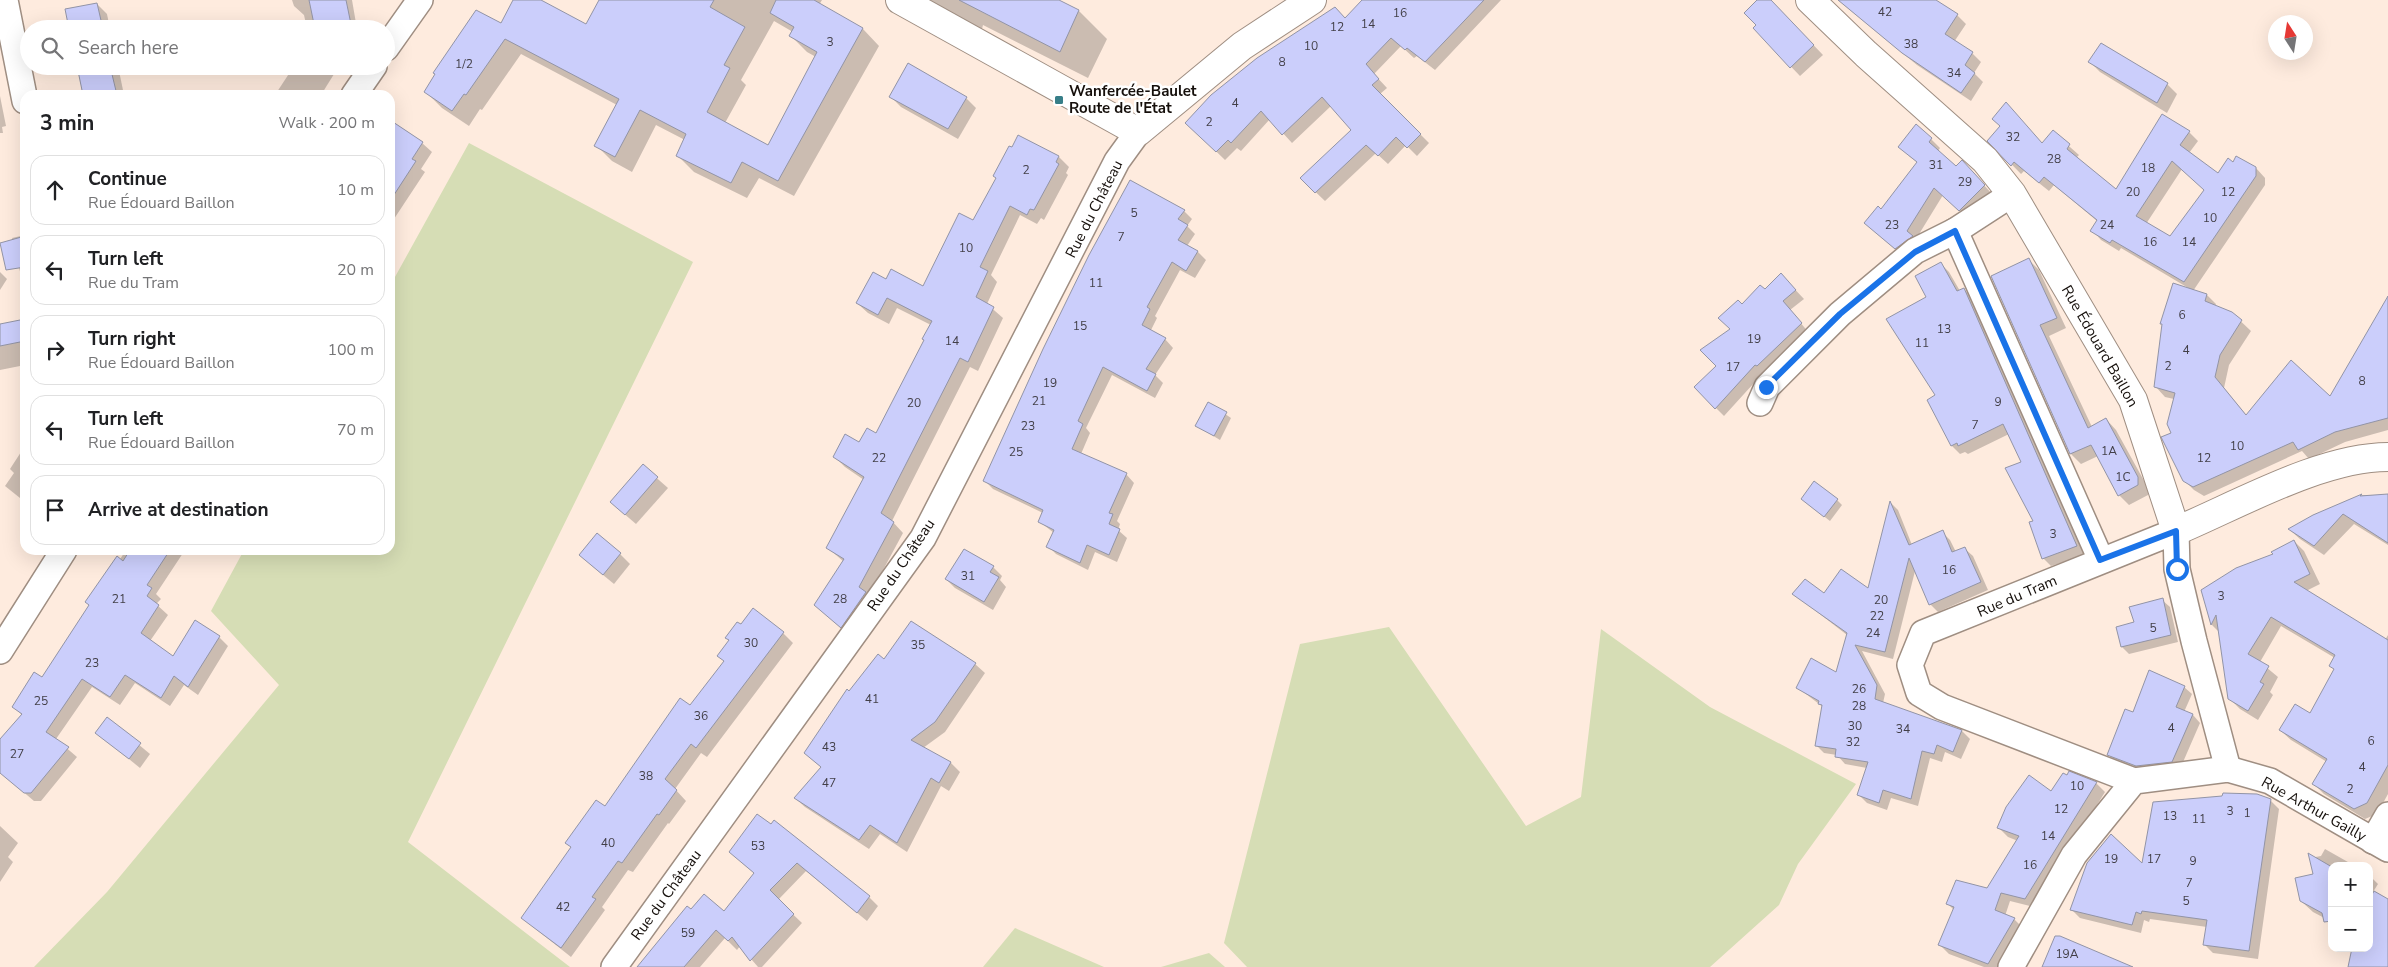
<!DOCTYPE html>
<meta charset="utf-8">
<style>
body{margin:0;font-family:"Nunito Sans",sans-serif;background:#f2f2f2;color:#202124}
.controls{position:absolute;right:15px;bottom:15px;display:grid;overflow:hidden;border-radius:10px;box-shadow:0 5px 20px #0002}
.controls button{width:45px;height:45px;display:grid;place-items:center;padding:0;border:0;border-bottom:1px solid #e0e0e0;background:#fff;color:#202124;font:25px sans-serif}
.compass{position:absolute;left:2268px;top:15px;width:45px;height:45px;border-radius:50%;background:#fff;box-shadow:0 5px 20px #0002;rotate:348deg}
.stop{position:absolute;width:15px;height:15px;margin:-11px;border:4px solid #1a73e8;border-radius:50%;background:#fff}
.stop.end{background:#1a73e8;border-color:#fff;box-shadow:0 1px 5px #0008}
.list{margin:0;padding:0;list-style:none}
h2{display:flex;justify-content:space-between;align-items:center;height:65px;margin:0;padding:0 20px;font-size:21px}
h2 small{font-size:16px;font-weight:400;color:#757577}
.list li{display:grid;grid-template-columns:32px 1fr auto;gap:15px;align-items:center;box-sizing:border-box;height:70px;margin:0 10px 10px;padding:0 10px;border:1px solid #e0e0e0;border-radius:15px}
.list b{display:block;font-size:19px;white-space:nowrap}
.list p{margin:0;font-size:16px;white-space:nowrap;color:#757577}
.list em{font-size:16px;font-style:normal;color:#757577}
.icon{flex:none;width:28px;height:28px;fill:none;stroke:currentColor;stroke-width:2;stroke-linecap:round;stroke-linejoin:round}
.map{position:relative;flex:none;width:2388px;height:967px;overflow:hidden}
.search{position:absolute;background:#fff;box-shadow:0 5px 20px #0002;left:20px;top:20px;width:375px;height:55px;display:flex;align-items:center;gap:12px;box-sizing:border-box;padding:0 18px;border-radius:28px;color:#757577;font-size:19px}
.panel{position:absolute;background:#fff;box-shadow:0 5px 20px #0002;left:20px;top:90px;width:375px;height:465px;border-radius:15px}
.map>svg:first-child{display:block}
.green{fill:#d6ddb5}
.shadow{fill:#0003;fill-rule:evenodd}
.building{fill:#cbcefb;stroke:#9294a6;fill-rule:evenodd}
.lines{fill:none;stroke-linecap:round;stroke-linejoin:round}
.street-casing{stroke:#9f8e82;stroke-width:28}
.secondary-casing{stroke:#9f8e82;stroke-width:30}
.street{stroke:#fff;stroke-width:25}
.secondary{stroke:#fff;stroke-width:28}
.route{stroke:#1a73e8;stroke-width:6}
.poi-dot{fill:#377e88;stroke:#fff;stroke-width:2}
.labels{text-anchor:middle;stroke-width:5;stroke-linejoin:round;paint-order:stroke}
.number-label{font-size:12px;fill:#423f47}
.poi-label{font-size:15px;font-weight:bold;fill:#150f0b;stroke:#fff;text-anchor:start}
.street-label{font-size:15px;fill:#150f0b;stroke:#fff}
</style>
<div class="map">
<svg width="2388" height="967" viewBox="0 0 2388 967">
<rect width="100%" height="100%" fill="#feebde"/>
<g class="green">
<path d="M469 143 693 262 408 842 570 967H34L107 892 279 685 211 611 244 550H390V286Z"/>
<path d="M1389 627 1526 826 1581 797 1601 629 1710 707 1856 784 1798 864 1779 905 1710 967H1247L1224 943 1300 644Z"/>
<path d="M1015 928 1104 967H983Z"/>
<path d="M1209 953 1225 967H1161Z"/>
</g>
<g class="shadow">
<path d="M292 0H352L357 29H307L304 15 294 6Z"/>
<path d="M514 0H539L586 26 601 0H822L819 5 863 29 879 46 794 196 759 178 747 198 694 172 678 156 685 140 656 125 632 172 612 161 596 145 617 105 521 54 482 110 480 109 469 126 442 108 426 92 501 24ZM774 21 793 32 791 36 807 52 816 57 768 146 725 123 746 85 741 80Z"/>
<path d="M930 0H1056L1079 11 1107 39 1088 78 983 25 982 29 934 4Z"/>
<path d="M1364 0H1501L1435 70 1417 56 1414 58 1401 46 1374 74 1387 88 1380 94 1429 143 1417 156 1406 145 1388 164 1376 153 1325 201 1302 179 1352 130 1331 106 1292 143 1270 119 1241 151 1237 148 1225 160 1187 123 1346 20Z"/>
<path d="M1758 0 1776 6 1823 55 1800 76 1754 28 1758 25Z"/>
<path d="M1838 0H1934L1957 15 1966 24 1954 42 1972 53 1981 62 1974 73 1983 82 1971 101 1917 65Z"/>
<path d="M97 4 107 14 110 29H71Z"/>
<path d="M2090 62 2167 84 2177 94 2167 113 2100 72Z"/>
<path d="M78 66H118L124 95H85Z"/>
<path d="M294 66H339L321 95H275Z"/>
<path d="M0 96 6 126 2 127 3 133H0Z"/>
<path d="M891 97 966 98 976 108 958 139 901 107Z"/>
<path d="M390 130 422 143 432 152 421 169 425 172 390 225Z"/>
<path d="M2053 132 2079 155 2076 158 2116 191 2189 132 2198 141 2189 153 2218 175 2233 164 2256 168 2265 178V185L2193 291 2207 295 2216 304 2215 307 2232 313 2251 331 2229 365 2224 388 2247 416 2330 398 2388 338V430L2345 442 2309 459 2302 451 2204 496 2194 490 2184 480 2172 433 2174 399 2165 397 2156 387 2163 325 2190 289 2121 248 2119 251 2101 240 2092 230 2097 221 2054 185 2049 191 2024 171 2021 174 1989 141 2043 144ZM2182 169 2205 190 2170 238 2146 224Z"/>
<path d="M1931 139 1940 148 1938 151 1956 168 1971 171 1993 195 1969 219 1943 195 1905 257 1875 232 1881 211 1918 163 1909 156Z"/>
<path d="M1059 157 1069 167 1066 173 1068 175 1044 220 1041 218 1037 224 1020 215 991 275 997 282 987 304 1003 318 978 371 970 367 892 521 903 533 869 596 851 637 816 605 844 562 828 548 864 480 845 467 835 457 876 434 926 340 931 325 897 308 889 324 868 313 857 303 887 281 924 288 974 222Z"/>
<path d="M1184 211 1192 219 1187 226 1195 234 1187 246 1198 252 1206 260 1195 278 1180 270 1155 316 1157 318 1150 332 1165 339 1173 348 1155 375 1163 383 1155 398 1112 375 1086 428 1090 433 1081 454 1126 474 1134 483 1117 521 1120 524 1118 530 1127 538 1117 562 1095 552 1088 570 1056 554 1048 546 1054 533 1040 522 1043 513 993 489 985 481Z"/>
<path d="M25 235V284L22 280 12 238Z"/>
<path d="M2029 260 2039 270 2066 328 2049 336 2092 427 2106 419 2116 430 2148 488V495L2129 505 2119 495 2098 456 2081 464 2071 454 1992 276Z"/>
<path d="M1941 264 1949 272 1960 291 1964 289 1973 298 2085 555 2051 566 2043 558 2023 463 2009 434 1968 454 1965 452 1960 454 1952 446 1936 395 1927 297Z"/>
<path d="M0 272 7 279 0 290Z"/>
<path d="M1789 283 1804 299 1790 310 1809 333 1764 372 1724 416 1695 387 1718 366 1742 306 1765 291Z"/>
<path d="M25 320V365L0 370V325Z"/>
<path d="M1209 403 1231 418 1220 440 1197 426Z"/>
<path d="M21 452 25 455V502L5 486 14 473 10 469Z"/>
<path d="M643 466 668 488 636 524 622 512Z"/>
<path d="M2362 495H2388V545L2354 524 2324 555 2300 539 2290 530 2313 516Z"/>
<path d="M1837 500 1842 505 1830 521 1808 504Z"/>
<path d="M1891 503 1898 510 1912 545 1942 532 1950 540 1956 552 1965 549 1973 556 1988 590 1938 612 1930 604 1915 571 1893 659 1862 651 1885 694 1883 703 1962 731 1970 739 1961 759 1945 752 1942 762 1930 758 1918 806 1891 798 1887 810 1867 803 1859 795 1867 768 1845 764 1837 755 1824 753 1816 745 1823 707 1798 688 1837 674 1847 635 1794 594H1824L1869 590Z"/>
<path d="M2294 541 2304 551 2320 584 2306 591 2385 640 2388 635V794L2377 814 2365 819 2324 794 2314 784 2327 762 2291 740 2280 730 2310 714 2335 670V658L2281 626 2260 662 2278 677 2270 692 2273 695 2258 720 2240 709 2229 698 2219 632 2212 625 2202 591 2275 555Z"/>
<path d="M126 550H185L156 594 161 599 156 604 168 615 150 641 173 658 219 637 228 646 198 695 184 685 170 706 135 683 120 705 92 687 56 739 77 757 41 801H34L0 772V741L22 715 13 706 42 679Z"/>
<path d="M964 550 993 567 1002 576 1000 580 1006 587 993 610 955 588 946 579Z"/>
<path d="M620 554 630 564 614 584 591 565Z"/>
<path d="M2162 600 2170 607 2178 642 2129 654 2122 647Z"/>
<path d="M911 622 975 664 985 673 945 732 923 748 951 763 960 772 949 791 941 786 907 852 880 834 869 849 805 807 795 798 822 768 805 753 850 693 885 661Z"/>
<path d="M741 626 783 633 793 643 707 757 701 753 675 789 686 801 669 824 668 823 633 872 628 870 602 907 605 910 571 957 522 918 605 808 690 707 725 662 730 641 727 638Z"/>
<path d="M2184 687 2192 694 2184 712 2193 715 2200 723 2180 769 2144 773 2116 763 2109 755 2133 714Z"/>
<path d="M108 719 150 754 140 768 97 733Z"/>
<path d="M2070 773 2096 783 2105 792 2034 907 2010 901 2005 916 2014 919 2023 928 2000 967H1984L1949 954 1940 945 1954 910 1947 903 1988 889 2018 841 2008 837 1999 828 2052 792Z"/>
<path d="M2270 800 2279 809 2258 959 2213 953 2204 944 2207 927 2150 919 2149 922 2144 920 2141 933 2080 918 2071 909 2143 866Z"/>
<path d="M758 815 869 897 878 906 867 921 806 871 778 900 802 923 762 967H758L740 946 737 950 725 938 700 967H638L691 911 724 913 755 874 730 852Z"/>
<path d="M0 826 18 843 8 857 13 862 0 882Z"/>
<path d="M2325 849 2355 866H2332V922L2313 912 2301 901 2314 875 2310 858 2321 856Z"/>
<path d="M2369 875 2378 884 2373 892 2388 901V967H2350L2369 948Z"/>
</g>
<g class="building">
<path d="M309 0H346L352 29H315Z"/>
<path d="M513 0H541L586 24 599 0H714L710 7 745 27 724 65 730 68 707 112 768 145 817 52 789 36 794 27 770 13 776 0H814L863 28 778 181 742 162 731 183 676 156 686 134 640 110 615 157 594 146 619 99 505 39 466 95 464 94 452 111 424 92 435 74 433 73 476 10 501 23Z"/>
<path d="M959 0H1059L1079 10 1060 52Z"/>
<path d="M1362 0H1484L1425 62 1407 48 1405 50 1391 38 1366 64 1379 79 1372 85 1421 134 1407 148 1396 137 1378 156 1366 145 1315 193 1300 178 1351 130 1322 97 1282 135 1261 111 1231 143 1228 140 1216 152 1185 123 1211 95 1257 58 1335 7 1345 18Z"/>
<path d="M1757 0H1771L1814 45 1790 68 1753 28 1756 25 1744 13Z"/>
<path d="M1838 0H1936L1958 14 1945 34 1973 52 1965 65 1975 73 1961 93 1902 53Z"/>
<path d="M97 3 103 29H69L65 9Z"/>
<path d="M2101 43 2168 83 2157 103 2088 62Z"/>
<path d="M908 63 967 97 948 129 889 97Z"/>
<path d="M77 66H110L117 95H83Z"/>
<path d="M2006 102 2042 143 2053 130 2070 144 2067 149 2116 189 2162 114 2190 131 2180 145 2218 173 2228 158 2233 162 2236 156 2256 167V176L2184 282 2112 240 2110 243 2090 231 2097 220 2044 177 2039 183 2014 162 2011 166 2007 162 1987 141 2000 126 1992 119ZM2172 161 2204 190 2170 236 2136 216Z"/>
<path d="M390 120 423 142 412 159 416 161 390 201Z"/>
<path d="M1916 124 1932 138 1929 142 1956 166 1962 160 1985 185 1959 211 1934 188 1907 231 1913 236 1895 249 1864 223 1878 206 1881 209 1917 162 1898 147Z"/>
<path d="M1018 135 1059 156 1056 162 1059 164 1034 210 1030 209 1027 215 1010 206 980 267 988 271 976 297 994 307 968 362 960 358 881 513 894 522 859 587 866 592 841 628 814 605 844 559 826 548 864 477 833 457 845 434 859 442 867 428 876 433 924 340 922 339 932 321 887 298 878 315 856 303 873 272 886 279 891 269 923 286 959 213 973 220 996 178 993 176 1009 146 1012 147Z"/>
<path d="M1130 180 1185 210 1178 219 1188 225 1178 240 1198 251 1186 271 1172 262 1147 307 1150 309 1142 325 1166 338 1146 369 1156 374 1147 391 1103 367 1078 421 1083 424 1072 449 1127 473 1109 513 1113 514 1109 524 1120 529 1109 555 1087 545 1080 563 1046 547 1054 530 1038 522 1043 510 983 481 1043 349 1089 255Z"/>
<path d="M25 236V267L6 270 0 243Z"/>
<path d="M2029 258 2057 318 2040 325 2088 428 2106 418 2138 477V485L2118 496 2091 445 2070 454 1991 276Z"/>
<path d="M1941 262 1957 291 1964 288 2077 546 2042 559 2029 522 2033 521 2005 468 2021 462 2003 424 1958 446 1957 443 1951 446 1927 400 1935 395 1886 319 1926 297 1915 276Z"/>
<path d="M1781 273 1796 290 1783 301 1802 323 1757 366 1755 365 1715 409 1694 387 1716 366 1700 350 1730 329 1718 318 1738 300 1742 304 1760 285 1765 289Z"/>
<path d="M2173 283 2207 294 2205 301 2232 312 2242 320 2220 355 2215 377 2246 415 2291 360 2330 396 2388 296V418L2335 432 2298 450 2293 442 2193 487 2183 481 2161 437 2171 433 2167 424 2175 393 2154 387 2162 324H2160Z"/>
<path d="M25 319V341L0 346V324Z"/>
<path d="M1208 402 1227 412 1214 436 1195 426Z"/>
<path d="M643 464 658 477 625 515 610 502Z"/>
<path d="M1814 481 1838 499 1824 517 1801 499Z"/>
<path d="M2362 494 2360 496 2388 494V543L2343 514 2314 546 2288 529 2313 515Z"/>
<path d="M1890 501 1909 545 1943 530 1952 552 1965 547 1981 582 1929 605 1909 558 1885 652 1855 645 1877 685 1875 699 1962 730 1953 752 1937 745 1934 754 1922 751 1911 799 1883 790 1879 803 1857 795 1868 762 1835 757 1836 749 1815 746 1822 705 1818 704 1819 701 1796 688 1811 658 1836 672 1847 633 1792 594 1805 579 1824 593 1841 569 1868 588Z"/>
<path d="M597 533 621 553 603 575 579 555Z"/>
<path d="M2294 540 2310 574 2294 582 2388 640V765L2367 803 2354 809 2312 784 2327 759 2279 730 2295 704 2310 713 2334 669 2329 666 2335 655 2271 617 2248 654 2269 666 2260 682 2264 684 2248 711 2228 699 2216 615 2211 625 2201 590 2236 568 2273 554 2271 552Z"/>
<path d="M964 549 994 566 990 572 999 577 984 602 945 579Z"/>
<path d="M130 550H170L147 585 152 588 147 596 159 605 141 633 173 656 195 620 220 636 188 687 174 676 161 698 125 675 110 697 82 679 46 732 69 747 31 793H24L0 773V739L22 714 12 707 34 672 42 677 89 605 85 602 117 556 123 561Z"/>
<path d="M2163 598 2171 635 2121 647 2116 627 2134 622 2129 607Z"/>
<path d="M753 608 784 632 696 748 691 744 665 779 677 790 659 815 657 814 622 863 618 861 592 897 596 899 561 948 521 918 571 847 565 843 596 800 605 806 680 698 690 705 724 661 717 656 729 640 725 638 737 622 741 624Z"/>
<path d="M911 621 976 663 935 722 911 740 951 762 939 783 931 778 897 843 870 825 859 840 794 798 821 767 804 753 847 689 849 691 878 654 884 659Z"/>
<path d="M2149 670 2185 686 2176 707 2193 714 2172 762 2136 766 2107 755 2125 709 2133 712Z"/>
<path d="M107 717 141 743 129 759 95 733Z"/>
<path d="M2069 771 2097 782 2025 899 2001 893 1995 910 2015 918 1988 964 1938 945 1954 907 1946 904 1956 880 1987 888 2019 836 1997 828 2006 807 2029 775 2051 791 2063 773 2067 775Z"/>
<path d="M2223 793 2257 794 2271 799 2249 951 2203 945 2207 920 2142 911 2141 914 2136 912 2132 925 2070 910 2087 863 2111 834 2142 863 2153 802 2222 796Z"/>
<path d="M757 814 771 824 774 820 870 896 857 913 797 863 770 890 794 914 750 961 732 937 728 941 716 930 684 967H637L687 906 691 909 704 894 724 911 754 873 729 852Z"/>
<path d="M2308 853 2332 867V921L2324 922 2322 913 2300 901 2295 878 2313 874Z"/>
<path d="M2374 891 2388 899V967H2348L2352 948H2369V900Z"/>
<path d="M2055 936H2060L2133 967H2042Z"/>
</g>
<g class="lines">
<g class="street-casing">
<g id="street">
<path d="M5 0 25 101"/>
<path d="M386 48 420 0"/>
<path d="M354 95 374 66"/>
<path d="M1955 231 2101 560"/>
<path d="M1760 403 1767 387 1840 314 1915 251 1955 231 2012 194"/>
<path d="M0 651 64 550"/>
<path d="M2134 781 1942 707 1919 693 1910 665 1923 633 2176 531 2177 569 2194 641 2228 769"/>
<path d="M2373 841 2388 815"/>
<path d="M614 967 923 538 1117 161 1138 132"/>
<path d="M2011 967 2074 855 2134 781 2228 769 2270 781 2388 849"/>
</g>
</g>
<g class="secondary-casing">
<g id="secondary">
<path d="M900 0 1138 132 1242 46 1312 0"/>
<path d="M1810 0 1866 54 1985 160 2012 194 2133 400 2176 531C2238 505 2321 457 2388 457"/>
</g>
</g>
<use href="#street" class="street"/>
<use href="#secondary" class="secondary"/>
</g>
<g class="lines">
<path class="route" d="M1766 387 1840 314 1915 252 1955 231 2100 560 2176 531 2177 569"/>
</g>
<rect class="poi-dot" x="1054" y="95" width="10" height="10" rx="2.5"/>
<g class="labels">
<g class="number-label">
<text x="1885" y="16">42</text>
<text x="1400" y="17">16</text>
<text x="1368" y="28">14</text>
<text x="1337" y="31">12</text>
<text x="830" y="46">3</text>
<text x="1911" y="48">38</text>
<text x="1311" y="50">10</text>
<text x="1282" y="66">8</text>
<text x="464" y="68">1/2</text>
<text x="1954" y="77">34</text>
<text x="1235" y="107">4</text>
<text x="1209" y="126">2</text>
<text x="2013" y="141">32</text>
<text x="2054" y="163">28</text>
<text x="1936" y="169">31</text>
<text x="2148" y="172">18</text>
<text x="1026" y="174">2</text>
<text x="1965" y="186">29</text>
<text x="2133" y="196">20</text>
<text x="2228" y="196">12</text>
<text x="1134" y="217">5</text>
<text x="2210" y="222">10</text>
<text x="1892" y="229">23</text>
<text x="2107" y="229">24</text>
<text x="1121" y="241">7</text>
<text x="2150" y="246">16</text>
<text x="2189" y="246">14</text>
<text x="966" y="252">10</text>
<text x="1096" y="287">11</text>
<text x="2182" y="319">6</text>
<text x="1080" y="330">15</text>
<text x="1944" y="333">13</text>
<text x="1754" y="343">19</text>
<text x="952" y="345">14</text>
<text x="1922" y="347">11</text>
<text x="2186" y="354">4</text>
<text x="2168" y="370">2</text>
<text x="1733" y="371">17</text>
<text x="2362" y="385">8</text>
<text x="1050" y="387">19</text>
<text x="1039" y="405">21</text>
<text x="1998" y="406">9</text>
<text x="914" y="407">20</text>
<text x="1975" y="429">7</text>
<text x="1028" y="430">23</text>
<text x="2237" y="450">10</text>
<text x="2109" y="455">1A</text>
<text x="1016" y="456">25</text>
<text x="879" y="462">22</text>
<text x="2204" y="462">12</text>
<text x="2123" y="481">1C</text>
<text x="2053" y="538">3</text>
<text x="1949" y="574">16</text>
<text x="968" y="580">31</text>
<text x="2221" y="600">3</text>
<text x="119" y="603">21</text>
<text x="840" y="603">28</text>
<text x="1881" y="604">20</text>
<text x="1877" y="620">22</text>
<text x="2153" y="632">5</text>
<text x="1873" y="637">24</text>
<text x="751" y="647">30</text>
<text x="918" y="649">35</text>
<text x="92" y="667">23</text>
<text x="1859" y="693">26</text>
<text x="872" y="703">41</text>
<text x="41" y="705">25</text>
<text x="1859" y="710">28</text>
<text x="701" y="720">36</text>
<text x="1855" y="730">30</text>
<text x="2171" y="732">4</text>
<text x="1903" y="733">34</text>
<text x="2371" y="745">6</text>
<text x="1853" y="746">32</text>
<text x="829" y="751">43</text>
<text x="17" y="758">27</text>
<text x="2362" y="771">4</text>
<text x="646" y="780">38</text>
<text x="829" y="787">47</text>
<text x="2077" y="790">10</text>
<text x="2350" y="793">2</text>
<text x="2061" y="813">12</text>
<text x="2230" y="815">3</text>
<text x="2247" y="817">1</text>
<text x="2170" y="820">13</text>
<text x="2199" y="823">11</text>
<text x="2048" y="840">14</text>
<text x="608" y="847">40</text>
<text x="758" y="850">53</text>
<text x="2111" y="863">19</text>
<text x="2154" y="863">17</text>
<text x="2193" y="865">9</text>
<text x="2030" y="869">16</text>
<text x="2189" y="887">7</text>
<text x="2186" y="905">5</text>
<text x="563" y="911">42</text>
<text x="688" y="937">59</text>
<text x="2067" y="958">19A</text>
</g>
<g class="poi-label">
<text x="1069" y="96">Wanfercée-Baulet<tspan x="1069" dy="17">Route de l'État</tspan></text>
</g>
<g class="street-label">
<text transform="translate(1094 209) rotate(-63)" y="5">Rue du Château</text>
<text transform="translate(2100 346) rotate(60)" y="5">Rue Édouard Baillon</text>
<text transform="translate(901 565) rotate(-56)" y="5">Rue du Château</text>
<text transform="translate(2017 596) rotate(-23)" y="5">Rue du Tram</text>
<text transform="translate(2314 809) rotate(29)" y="5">Rue Arthur Gailly</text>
<text transform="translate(666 895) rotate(-54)" y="5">Rue du Château</text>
</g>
</g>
</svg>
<div class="controls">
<button>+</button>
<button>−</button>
</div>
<svg class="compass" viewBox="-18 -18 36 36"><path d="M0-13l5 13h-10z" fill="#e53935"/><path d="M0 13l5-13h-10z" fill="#757577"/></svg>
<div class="stop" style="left:2177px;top:569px"></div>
<div class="stop end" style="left:1766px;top:387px"></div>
<div class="search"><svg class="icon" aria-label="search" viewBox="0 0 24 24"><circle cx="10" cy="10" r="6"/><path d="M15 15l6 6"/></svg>Search here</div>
<section class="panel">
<h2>3 min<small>Walk · 200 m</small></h2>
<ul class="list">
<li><svg class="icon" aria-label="ahead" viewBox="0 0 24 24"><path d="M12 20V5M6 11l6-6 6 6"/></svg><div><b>Continue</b><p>Rue Édouard Baillon</p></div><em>10 m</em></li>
<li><svg class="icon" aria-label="left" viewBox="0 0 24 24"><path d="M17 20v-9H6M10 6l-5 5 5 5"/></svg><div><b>Turn left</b><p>Rue du Tram</p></div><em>20 m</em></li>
<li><svg class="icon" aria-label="right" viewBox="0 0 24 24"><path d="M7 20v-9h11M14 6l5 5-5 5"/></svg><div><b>Turn right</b><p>Rue Édouard Baillon</p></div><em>100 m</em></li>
<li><svg class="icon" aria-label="left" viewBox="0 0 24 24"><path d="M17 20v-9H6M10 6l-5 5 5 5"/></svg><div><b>Turn left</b><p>Rue Édouard Baillon</p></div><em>70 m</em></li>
<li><svg class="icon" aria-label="arrive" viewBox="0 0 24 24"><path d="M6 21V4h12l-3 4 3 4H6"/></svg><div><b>Arrive at destination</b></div></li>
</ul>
</section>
</div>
